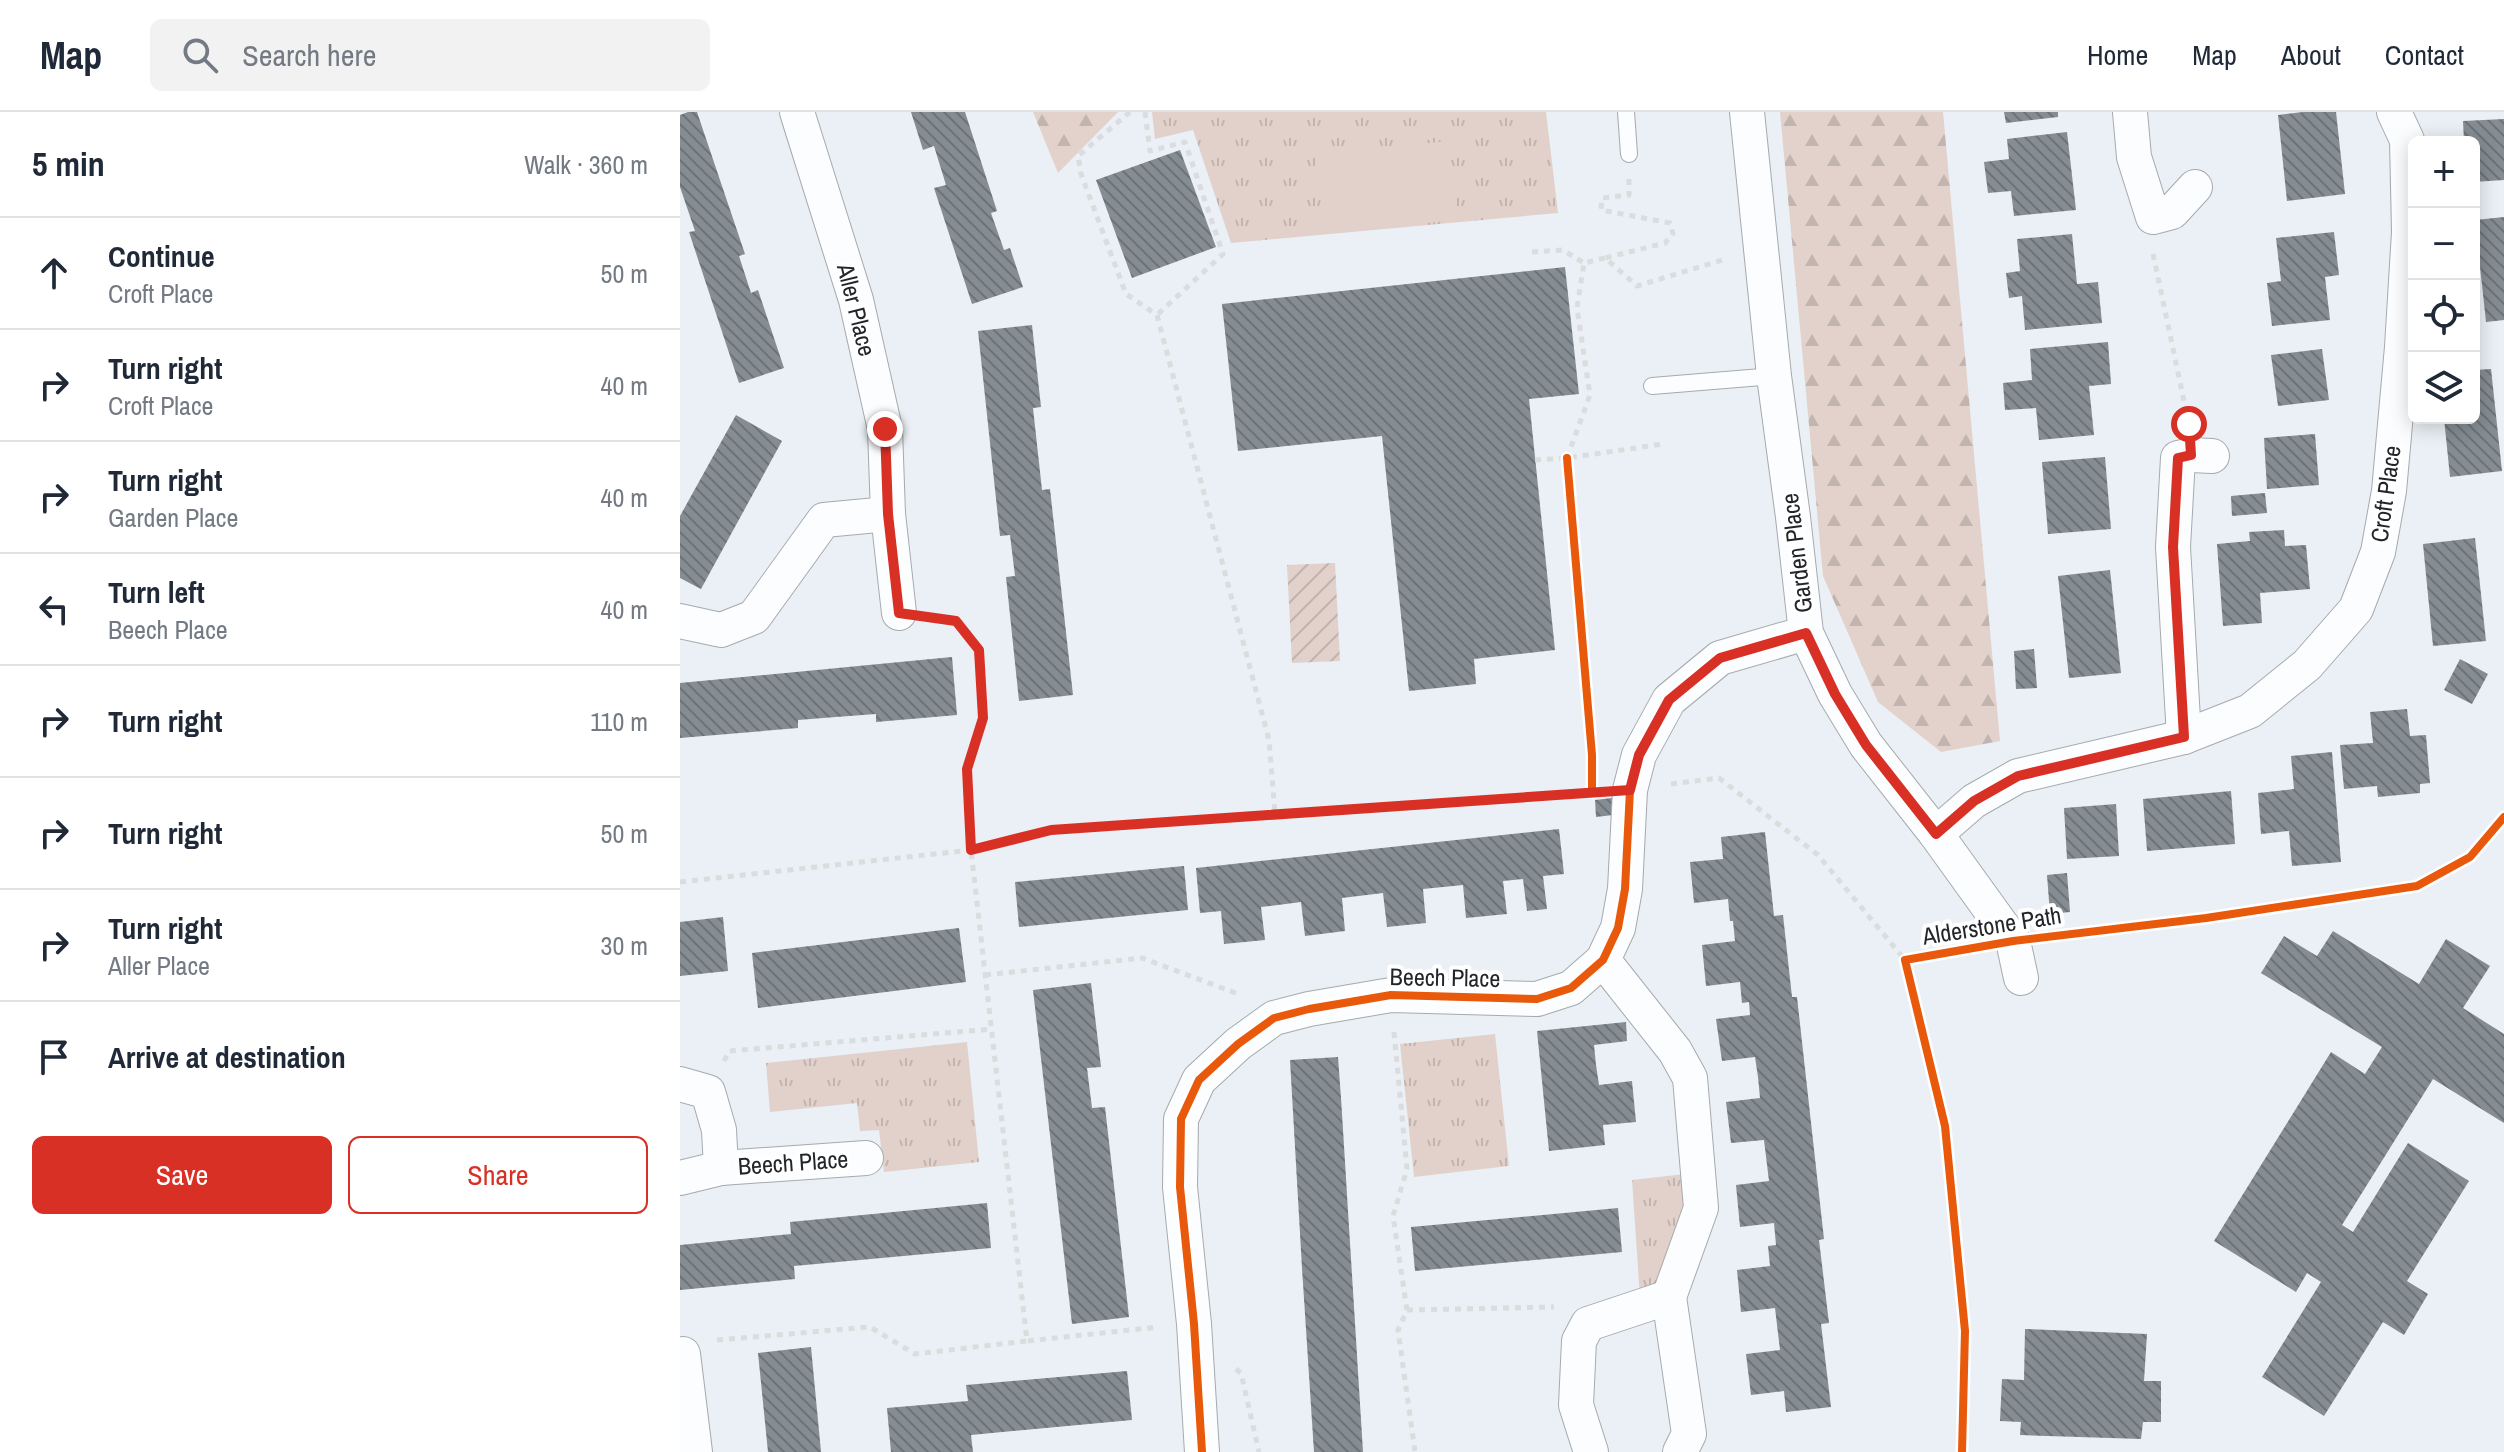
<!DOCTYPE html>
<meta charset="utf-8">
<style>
body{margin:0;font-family:"Archivo Narrow",sans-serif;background:#f2f2f3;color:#1f2937}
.controls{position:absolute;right:24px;top:24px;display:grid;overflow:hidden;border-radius:12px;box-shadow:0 4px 20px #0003}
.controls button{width:72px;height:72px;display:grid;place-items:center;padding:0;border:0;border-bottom:2px solid #e0e1e3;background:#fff;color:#1f2937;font:40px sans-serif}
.stop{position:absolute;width:24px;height:24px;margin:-18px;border:6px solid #d93025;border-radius:50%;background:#fff}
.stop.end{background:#d93025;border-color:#fff;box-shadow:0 2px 8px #0008}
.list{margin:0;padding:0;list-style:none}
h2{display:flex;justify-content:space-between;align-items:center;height:104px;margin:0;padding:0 32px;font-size:34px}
h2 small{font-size:26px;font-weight:400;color:#747a83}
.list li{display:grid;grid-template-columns:52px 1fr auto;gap:24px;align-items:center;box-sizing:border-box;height:112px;padding:0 32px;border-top:2px solid #e0e1e3}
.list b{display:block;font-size:30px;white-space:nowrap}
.list p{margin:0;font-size:26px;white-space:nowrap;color:#747a83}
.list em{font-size:26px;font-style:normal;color:#747a83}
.actions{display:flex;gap:16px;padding:24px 32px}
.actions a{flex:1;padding:18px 0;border:2px solid #d93025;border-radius:12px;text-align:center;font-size:28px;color:#d93025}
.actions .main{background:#d93025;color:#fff}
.icon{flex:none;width:44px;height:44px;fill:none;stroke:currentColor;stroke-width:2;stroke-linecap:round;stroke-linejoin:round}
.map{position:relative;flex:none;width:1824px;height:1340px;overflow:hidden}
header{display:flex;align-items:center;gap:48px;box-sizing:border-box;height:112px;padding:0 40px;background:#fff;border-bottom:2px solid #e0e1e3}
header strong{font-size:38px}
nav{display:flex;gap:44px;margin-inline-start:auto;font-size:28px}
.search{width:560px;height:72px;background:#f2f2f3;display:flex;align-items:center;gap:20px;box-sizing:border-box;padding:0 28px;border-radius:12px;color:#747a83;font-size:30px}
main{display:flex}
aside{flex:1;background:#fff}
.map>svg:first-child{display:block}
.grass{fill:url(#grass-tufts)}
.forest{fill:url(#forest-firs)}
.garden{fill:url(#garden-furrows)}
.pitch{fill:#e1d1ca}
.building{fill:url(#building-back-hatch)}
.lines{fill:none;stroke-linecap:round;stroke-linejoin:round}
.service-casing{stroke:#a5aaae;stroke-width:18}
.minor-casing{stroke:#a5aaae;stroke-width:36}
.path{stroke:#dadcdd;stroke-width:5;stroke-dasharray:6 6;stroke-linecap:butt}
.service{stroke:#fcfdfe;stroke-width:16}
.minor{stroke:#fcfdfe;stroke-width:34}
.cycleway-casing{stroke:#fff;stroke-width:13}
.cycleway{stroke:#e8590c;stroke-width:8}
.route{stroke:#d93025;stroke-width:10}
.labels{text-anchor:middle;stroke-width:8;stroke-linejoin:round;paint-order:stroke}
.street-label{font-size:24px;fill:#222629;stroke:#fff}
</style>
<header>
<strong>Map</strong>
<div class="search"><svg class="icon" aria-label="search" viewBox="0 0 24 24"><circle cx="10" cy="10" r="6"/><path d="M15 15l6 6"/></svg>Search here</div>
<nav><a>Home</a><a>Map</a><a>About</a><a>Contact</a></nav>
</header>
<main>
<aside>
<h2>5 min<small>Walk · 360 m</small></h2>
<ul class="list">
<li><svg class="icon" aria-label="ahead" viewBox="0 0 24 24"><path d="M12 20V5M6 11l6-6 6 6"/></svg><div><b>Continue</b><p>Croft Place</p></div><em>50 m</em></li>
<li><svg class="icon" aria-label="right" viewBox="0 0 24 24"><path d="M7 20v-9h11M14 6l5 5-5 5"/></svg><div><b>Turn right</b><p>Croft Place</p></div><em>40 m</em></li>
<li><svg class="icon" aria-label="right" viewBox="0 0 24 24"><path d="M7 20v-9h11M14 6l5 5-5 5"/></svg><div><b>Turn right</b><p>Garden Place</p></div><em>40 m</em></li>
<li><svg class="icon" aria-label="left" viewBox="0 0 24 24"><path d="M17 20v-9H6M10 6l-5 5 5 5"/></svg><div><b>Turn left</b><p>Beech Place</p></div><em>40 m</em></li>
<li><svg class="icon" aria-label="right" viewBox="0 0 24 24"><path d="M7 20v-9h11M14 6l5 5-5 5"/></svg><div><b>Turn right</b></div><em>110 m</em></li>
<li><svg class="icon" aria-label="right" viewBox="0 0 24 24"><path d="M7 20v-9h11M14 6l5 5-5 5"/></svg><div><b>Turn right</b></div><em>50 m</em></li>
<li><svg class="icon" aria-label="right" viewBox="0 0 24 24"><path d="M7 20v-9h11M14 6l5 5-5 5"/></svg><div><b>Turn right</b><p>Aller Place</p></div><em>30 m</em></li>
<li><svg class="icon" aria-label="arrive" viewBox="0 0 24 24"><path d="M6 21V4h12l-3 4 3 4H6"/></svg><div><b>Arrive at destination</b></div></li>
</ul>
<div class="actions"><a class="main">Save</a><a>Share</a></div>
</aside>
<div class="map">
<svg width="1824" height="1340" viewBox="0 0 1824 1340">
<defs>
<pattern id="grass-tufts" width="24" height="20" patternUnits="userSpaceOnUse" patternTransform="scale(2)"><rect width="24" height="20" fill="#e1d1ca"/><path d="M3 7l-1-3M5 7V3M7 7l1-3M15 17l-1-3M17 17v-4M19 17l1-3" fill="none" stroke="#c1b3ae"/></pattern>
<pattern id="forest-firs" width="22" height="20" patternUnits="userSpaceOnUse" patternTransform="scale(2)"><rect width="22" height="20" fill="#e2d2cb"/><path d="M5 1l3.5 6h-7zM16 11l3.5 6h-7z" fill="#c2b4ae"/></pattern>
<pattern id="garden-furrows" width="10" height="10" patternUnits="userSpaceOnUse" patternTransform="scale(2)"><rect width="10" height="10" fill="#e1d1ca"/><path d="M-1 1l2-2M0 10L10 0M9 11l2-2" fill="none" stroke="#c1b3ae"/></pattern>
<pattern id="building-back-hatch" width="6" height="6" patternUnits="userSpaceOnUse" patternTransform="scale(2)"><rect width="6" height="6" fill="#858d93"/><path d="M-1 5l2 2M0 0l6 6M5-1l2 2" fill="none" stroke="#6c7378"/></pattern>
</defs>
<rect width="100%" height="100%" fill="#eaf0f5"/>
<g class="grass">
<path d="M472 0H866L878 101 551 131 513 18 475 27Z"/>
<path d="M815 922 829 1054 734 1065 720 932Z"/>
<path d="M287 930 299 1050 204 1060 199 1018 180 1019 177 991 90 1000 86 951Z"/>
<path d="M1005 1062C1006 1077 1010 1093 1009 1107 1008 1124 975 1180 960 1185L952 1068Z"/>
</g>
<g class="forest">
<path d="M353 0H438L378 61Z"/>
<path d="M1100 0H1263L1320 629 1261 640 1198 590 1143 464Z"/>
</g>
<path class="garden" d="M655 451 660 549 612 551 607 453Z"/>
<path class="pitch" d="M769 29 776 108 644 122 636 43Z"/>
<g class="building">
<path d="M8 0H17L65 142 59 144 71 181 78 178 104 256 59 271 9 120 15 119 0 75V3Z"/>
<path d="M231 0H285L317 99 311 101 324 138 330 136 343 175 292 192 254 76 266 73 254 34 243 38Z"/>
<path d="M1324 0H1378V5L1326 11Z"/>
<path d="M1623 0H1656L1665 82 1607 89 1598 3Z"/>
<path d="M1824 7V68L1794 70V30H1784L1783 9Z"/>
<path d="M1387 20 1396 98 1334 104 1331 79 1308 81 1304 50 1329 47 1327 27Z"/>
<path d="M500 38 536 135 452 166 416 68Z"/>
<path d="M1824 105V208L1806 210 1795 108Z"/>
<path d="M1654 120 1659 163 1645 165 1650 208 1592 214 1587 171 1601 169 1596 126Z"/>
<path d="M1392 122 1397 172 1418 170 1422 211 1345 218 1342 184 1329 186 1326 161 1340 159 1337 127Z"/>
<path d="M885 155 899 282 849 287 875 538 794 547 796 572 729 579 702 324 558 339 542 192Z"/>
<path d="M352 213 361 295 353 296 362 378 370 377 393 583 339 589 326 465 335 464 330 423 320 424 298 219Z"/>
<path d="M1428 230 1431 272 1409 274 1414 323 1359 328 1356 296 1325 298 1323 271 1352 268 1350 237Z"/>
<path d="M1642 237 1649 288 1598 294 1591 243Z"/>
<path d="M1811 257 1822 359 1770 365 1764 306H1794V258Z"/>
<path d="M56 303 102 329 21 477 0 466V404Z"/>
<path d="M1635 322 1639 373 1587 377 1584 326Z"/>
<path d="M1425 345 1431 417 1368 422 1362 350Z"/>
<path d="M1585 381 1587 401 1552 404 1551 384Z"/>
<path d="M1604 418 1605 434 1626 433 1630 477 1580 481 1582 511 1543 514 1537 432 1570 429 1569 420Z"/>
<path d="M1795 426 1806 529 1753 534 1743 432Z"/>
<path d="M1430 458 1441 561 1389 566 1378 464Z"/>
<path d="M1354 537 1357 576 1336 577 1334 539Z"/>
<path d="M272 545 277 603 196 610V602L156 605 118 608V616L0 626V571Z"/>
<path d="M1780 547 1808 562 1792 592 1764 578Z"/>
<path d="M1727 597 1730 624 1746 623 1750 671 1740 672V681L1698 685 1697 674 1664 677 1660 633 1693 631 1690 600Z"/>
<path d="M1652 640 1661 750 1612 754 1609 719 1581 722 1578 681 1614 677 1611 644Z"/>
<path d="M1551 679 1555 732 1467 739 1463 687Z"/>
<path d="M932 686 933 703 916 705 915 688Z"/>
<path d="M1436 692 1439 744 1387 747 1384 696Z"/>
<path d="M879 717 884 762 863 764 867 797 847 799 843 767 823 769 827 802 786 806 783 773 743 777 746 811 707 815 703 781 662 786 665 819 625 824 621 790 581 795 585 828 544 832 541 799 520 801 516 756Z"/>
<path d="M1085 720 1094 804 1103 803 1112 885H1117L1144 1127 1139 1128 1149 1211 1141 1212 1151 1295 1106 1300 1104 1279 1071 1283 1066 1242 1100 1238 1095 1196 1061 1200 1057 1158 1090 1154 1088 1134 1096 1133 1094 1111 1060 1115 1056 1073 1089 1069 1084 1028 1051 1031 1046 990 1080 986 1078 965 1075 945 1042 949 1036 907 1070 903 1069 890 1062 891 1060 870 1026 874 1022 833 1055 829 1053 809H1050L1048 787 1014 791 1010 750 1043 747 1041 725Z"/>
<path d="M504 754 508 798 339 815 335 770Z"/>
<path d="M1387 761 1390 800 1370 802 1367 763Z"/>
<path d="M43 805 48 859 0 864V810Z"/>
<path d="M279 816 286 870 78 896 72 841Z"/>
<path d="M1653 819 1739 872 1766 827 1810 854 1783 896 1824 922V1011L1753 967 1662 1113 1673 1120 1728 1031 1789 1069 1727 1169 1748 1182 1724 1223 1703 1210 1644 1304 1582 1265 1641 1170 1627 1161 1616 1180 1534 1129 1651 940 1685 962 1702 935 1581 861 1604 824 1637 844Z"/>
<path d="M411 871 421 955 407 956 412 996 425 995 449 1205 392 1212 353 878Z"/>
<path d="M946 910 947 929 914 933 916 953 919 973 952 969 956 1010 923 1013 925 1033 869 1039 857 919Z"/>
<path d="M658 945 661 986 683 1340H634L622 1156 610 948Z"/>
<path d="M307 1091 311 1136 114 1154 115 1167 0 1178V1133L111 1122 110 1110Z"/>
<path d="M938 1096 942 1140 735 1159 731 1115Z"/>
<path d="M1345 1217 1467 1222 1464 1269H1481V1310H1463L1461 1327 1340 1323 1341 1310 1320 1309 1322 1267 1344 1268Z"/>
<path d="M131 1235 141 1340H88L78 1241Z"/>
<path d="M447 1259 452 1308 291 1323 293 1340H211L207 1296 288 1289 286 1273Z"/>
</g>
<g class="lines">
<g class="service-casing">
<g id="service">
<path d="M946 0 949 42"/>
<path d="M972 274 1094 264"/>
</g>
</g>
<g class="minor-casing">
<g id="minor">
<path d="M1067 0 1094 264 1113 405 1126 521 1155 582 1186 633 1256 722 1333 829 1341 866"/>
<path d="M1450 0 1454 45 1473 105 1492 100 1515 75"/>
<path d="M208 402 219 501"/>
<path d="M0 509 41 518 74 505 144 408 208 402 205 317 176 188 117 0"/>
<path d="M1504 625 1493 435 1498 346 1511 343 1532 344"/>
<path d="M1256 722 1294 689 1338 664 1504 625 1570 599 1627 553 1676 497 1698 440 1709 379 1722 235 1729 120 1727 28 1714 0"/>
<path d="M923 848 995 939 1010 966 1021 1096 989 1185"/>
<path d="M0 972 28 980 39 1018 41 1056"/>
<path d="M0 1066 41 1056 186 1046"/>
<path d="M3 1242 15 1340"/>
<path d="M522 1340 514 1212 500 1075 501 1007 519 968 558 932 594 906 629 897 711 883 857 887 891 876 923 848 938 816 945 777 950 678 959 643 989 588 1040 546 1126 521"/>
<path d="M911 1340 896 1293 899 1229 908 1212 989 1185 1009 1322 1000 1340"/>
</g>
</g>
<g class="path">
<path d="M450 0 398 44 401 62 446 182 477 203 589 628 595 701"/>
<path d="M465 0 470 39 505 30 543 142 477 203"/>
<path d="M949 67V83L922 86 921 98 990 111 993 122 985 131 925 146 957 174 1046 147"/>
<path d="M852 140 883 138 904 151"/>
<path d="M1473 142 1508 308"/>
<path d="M887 346 910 283 897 196 904 151 925 146"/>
<path d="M855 348 887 346 983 332"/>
<path d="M255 506 276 509 299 538 303 606 287 657 291 738 347 1229 478 1215"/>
<path d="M991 672 1039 666 1138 743 1225 848"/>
<path d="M0 770 291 738 371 718 913 681"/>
<path d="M305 863 462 846 561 883"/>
<path d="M714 920 727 1057 713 1104 727 1198 718 1218 735 1340"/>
<path d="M44 949 49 939 312 917"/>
<path d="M727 1198 874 1195"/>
<path d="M37 1228 190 1215 235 1242 347 1229"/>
<path d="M556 1257 561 1261 579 1340"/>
</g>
<use href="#service" class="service"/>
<use href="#minor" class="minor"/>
<g class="cycleway-casing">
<g id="cycleway">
<path d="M887 346 912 643V681"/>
<path d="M522 1340 514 1212 500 1075 501 1007 519 968 558 932 594 906 629 897 711 883 857 887 891 876 923 848 938 816 945 777 950 678 959 643 989 588 1040 546 1126 521"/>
<path d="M1282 1340 1285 1219 1265 1014 1225 848 1333 829 1526 806 1737 774 1790 745 1824 705"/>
</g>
</g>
<use href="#cycleway" class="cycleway"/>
</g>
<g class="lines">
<path class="route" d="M205 317 208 402 219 501 276 509 299 538 303 606 287 657 291 738 371 718 950 678 959 643 989 588 1040 546 1126 521 1155 582 1186 633 1256 722 1294 689 1338 664 1504 625 1493 435 1498 346 1511 343 1509 312"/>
</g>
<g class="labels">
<g class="street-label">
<text transform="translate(176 198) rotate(76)" y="8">Aller Place</text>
<text transform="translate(1706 382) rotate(-82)" y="8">Croft Place</text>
<text transform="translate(1117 441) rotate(-97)" y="8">Garden Place</text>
<text transform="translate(1312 814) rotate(-9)" y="8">Alderstone Path</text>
<text transform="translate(765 866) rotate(1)" y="8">Beech Place</text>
<text transform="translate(113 1051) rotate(-4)" y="8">Beech Place</text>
</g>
</g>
</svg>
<div class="controls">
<button>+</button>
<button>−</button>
<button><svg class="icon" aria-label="locate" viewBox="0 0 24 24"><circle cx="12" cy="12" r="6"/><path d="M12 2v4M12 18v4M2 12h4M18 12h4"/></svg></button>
<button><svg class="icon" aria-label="layers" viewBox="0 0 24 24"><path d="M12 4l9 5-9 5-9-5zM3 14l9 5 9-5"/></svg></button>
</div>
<div class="stop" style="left:1509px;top:312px"></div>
<div class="stop end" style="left:205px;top:317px"></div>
</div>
</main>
